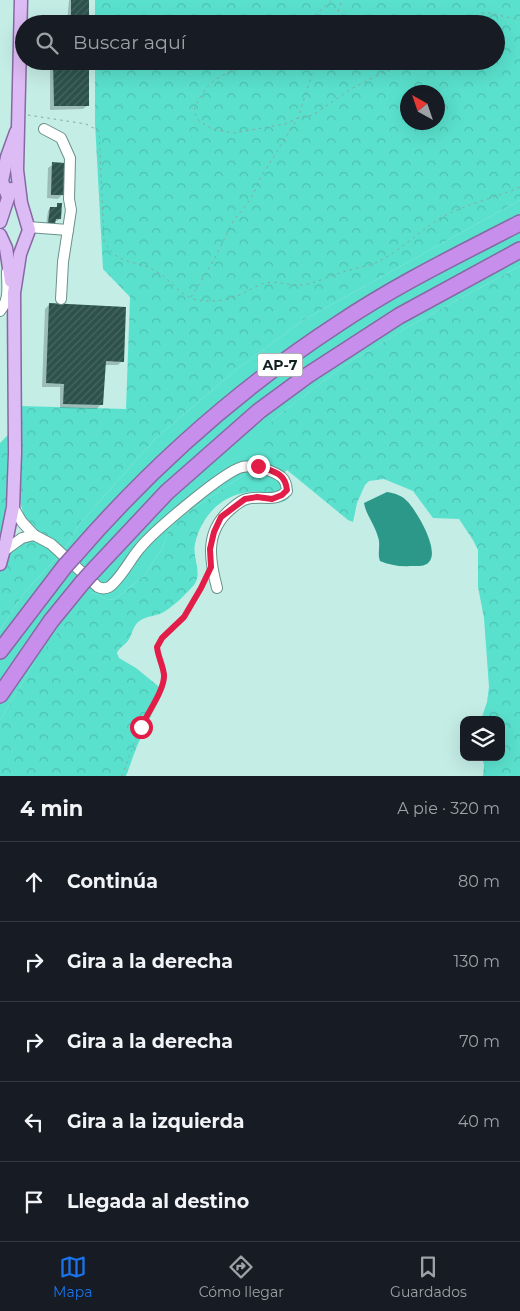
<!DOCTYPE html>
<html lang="es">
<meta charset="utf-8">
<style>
body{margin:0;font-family:Montserrat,sans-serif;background:#242831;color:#f1f3f6}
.controls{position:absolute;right:15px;bottom:15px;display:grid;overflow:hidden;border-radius:10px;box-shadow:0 5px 20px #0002}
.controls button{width:45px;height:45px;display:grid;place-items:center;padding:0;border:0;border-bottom:1px solid #363941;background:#171b24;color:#f1f3f6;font:25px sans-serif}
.compass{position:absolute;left:400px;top:85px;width:45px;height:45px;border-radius:50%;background:#171b24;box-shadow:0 5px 20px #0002;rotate:320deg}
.stop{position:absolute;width:15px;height:15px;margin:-11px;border:4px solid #e11d48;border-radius:50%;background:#fff}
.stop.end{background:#e11d48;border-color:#fff;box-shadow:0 1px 5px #0008}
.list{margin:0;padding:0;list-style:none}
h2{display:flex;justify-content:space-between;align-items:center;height:65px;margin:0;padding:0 20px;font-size:21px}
h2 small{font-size:16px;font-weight:400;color:#9ea1a6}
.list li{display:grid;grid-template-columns:32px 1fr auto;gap:15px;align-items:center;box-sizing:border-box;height:80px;padding:0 20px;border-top:1px solid #363941}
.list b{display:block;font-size:19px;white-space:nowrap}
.list em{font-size:16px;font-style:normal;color:#9ea1a6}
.icon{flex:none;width:28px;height:28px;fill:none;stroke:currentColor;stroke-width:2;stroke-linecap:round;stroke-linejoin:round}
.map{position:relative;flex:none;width:520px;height:776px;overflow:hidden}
.search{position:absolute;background:#171b24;box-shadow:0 5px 20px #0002;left:15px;right:15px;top:15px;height:55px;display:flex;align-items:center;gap:12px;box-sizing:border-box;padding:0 18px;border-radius:28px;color:#9ea1a6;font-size:19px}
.sheet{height:465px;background:#171b24}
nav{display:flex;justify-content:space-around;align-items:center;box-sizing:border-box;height:70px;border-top:1px solid #363941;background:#171b24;font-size:14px;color:#9ea1a6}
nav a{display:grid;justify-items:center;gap:2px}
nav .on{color:#1a73e8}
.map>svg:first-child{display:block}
.green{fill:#5ae1ce}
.forest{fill:url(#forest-crowns);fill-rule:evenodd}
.water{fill:#2b988a}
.shadow{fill:#0003}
.building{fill:url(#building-hatch)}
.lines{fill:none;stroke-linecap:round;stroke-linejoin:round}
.minor-casing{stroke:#6a918a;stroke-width:12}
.major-casing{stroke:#8868a4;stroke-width:15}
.highway-casing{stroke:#8868a4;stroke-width:18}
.path{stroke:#88a8a2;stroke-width:1;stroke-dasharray:2.5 4;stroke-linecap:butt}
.minor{stroke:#fff;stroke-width:10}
.major{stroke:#ddbbf4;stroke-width:12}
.highway{stroke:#c78eec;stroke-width:15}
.highway-bridge-casing{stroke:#8868a4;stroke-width:18;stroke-linecap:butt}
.highway-bridge{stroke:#c78eec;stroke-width:15}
.route{stroke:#e11d48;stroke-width:6}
.labels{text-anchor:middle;stroke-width:5;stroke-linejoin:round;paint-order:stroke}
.shield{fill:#fff;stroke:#596462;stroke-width:1}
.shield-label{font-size:14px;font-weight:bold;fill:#12211f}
</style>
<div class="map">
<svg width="520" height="776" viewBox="0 0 520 776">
<defs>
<pattern id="forest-crowns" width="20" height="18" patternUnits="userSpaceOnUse" patternTransform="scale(1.25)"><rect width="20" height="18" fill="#5ae1ce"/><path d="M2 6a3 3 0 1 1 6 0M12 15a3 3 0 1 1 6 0" fill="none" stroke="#4dc1b0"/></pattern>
<pattern id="building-hatch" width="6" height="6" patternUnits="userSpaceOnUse" patternTransform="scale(1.25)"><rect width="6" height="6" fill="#2d524c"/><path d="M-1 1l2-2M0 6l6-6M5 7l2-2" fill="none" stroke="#496762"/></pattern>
</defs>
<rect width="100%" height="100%" fill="#c4ede5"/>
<path class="green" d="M520 200V266L415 323 346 364 272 420 258 466 179 518 168 531 163 547 144 576 115 599 108 600 92 592 31 668 0 720V630L24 593 64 550 81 522 155 439 237 369 302 321Z"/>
<g class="forest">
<path d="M95 0H520V200L302 321 237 369 155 439 81 522 64 550 24 593 0 630V541L40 533 25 519 20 502 21 406 126 409 130 297 103 269 95 123V61H496V24H95ZM408 92H438V122H408Z"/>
<path d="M520 266V776H483L484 765 482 757H501V720H481L487 702 489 687 484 618 478 587V550L473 540 459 519 433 518 413 491 384 479 369 481 365 485 357 503 353 522 348 520 287 470 284 473C298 493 291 506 266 502L263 493C257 491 251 492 244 493 219 497 200 519 195 544 192 558 203 572 194 585 186 594 173 607 162 613 156 616 147 616 141 620 132 625 133 635 127 642 123 646 119 648 117 653L119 658 136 668 163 690 137 746 126 776H0V720L31 668 77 607 92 592 108 600 115 599 144 576 163 547 168 531 179 518 258 466 265 436 272 420 346 364 415 323Z"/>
<path d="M8 435C7 469 9 503 0 536V443Z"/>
</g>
<path class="water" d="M387 492C395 493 403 496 408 502 417 512 440 550 429 562 425 567 416 566 410 566 401 567 389 565 380 561 377 553 381 545 378 537 375 525 366 515 364 503Z"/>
<g class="shadow">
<path d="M69 0H88V24H67Z"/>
<path d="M50 61H88V105L83 109 50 110Z"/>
<path d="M53 164 63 194 58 199 47 198 48 168Z"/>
<path d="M58 204 60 219 57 221H54L51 226 46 225 48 211 50 208 55 209Z"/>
<path d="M49 305 122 361 118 365H104L101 404 97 409 60 408V387H42L45 309Z"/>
</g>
<g class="building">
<rect x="71" y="0" width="18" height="24"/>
<path d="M53 61H89V106H54Z"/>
<path d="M52 162 65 163 64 195H51Z"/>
<path d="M57 203H62L61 219H56L55 224 48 223 50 207H57Z"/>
<path d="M49 303 126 307 124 362 106 361 103 405 63 404 64 384 46 383Z"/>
</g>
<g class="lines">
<g class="minor-casing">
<g id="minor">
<path d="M44 129 61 138 70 158 69 199 71 210 63 262 61 299"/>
<path d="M28 227 68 230"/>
<path d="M0 311C10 299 7 287 7 272"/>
<path d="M13 507 22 522 34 535 51 544 98 587C102 589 105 589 109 587 120 580 131 558 140 548 154 531 223 472 242 467 252 465 260 467 268 470 280 475 286 477 287 491 275 503 262 495 247 499 241 500 236 505 231 509 205 531 209 558 217 588"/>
<path d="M4 551 22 538 34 535"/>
</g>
</g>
<g class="major-casing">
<g id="major">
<path d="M8 197 2 181 7 157 16 132"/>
<path d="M0 222 11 189"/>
<path d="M0 235 6 248 11 281"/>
<path d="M0 564 6 542 13 507 15 453 14 293 20 254 29 230 21 203 17 170 21 0"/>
</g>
</g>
<g class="highway-casing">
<g id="highway">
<path d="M75 555C151 467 240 388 338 324 396 285 458 255 520 223"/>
<path d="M91 573 167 492 259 411 308 375 399 316 520 250"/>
<path d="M0 651 65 566"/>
<path d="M0 695 51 621 82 583"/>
</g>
</g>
<g class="path">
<path d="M305 24 332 0"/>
<path d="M334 24 342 0"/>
<path d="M475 24 481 13H489L520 20"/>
<path d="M254 61C243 71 245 67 233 71 212 78 202 90 194 110L198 120 212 129 234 133 285 124 298 118 313 115 351 89 380 74 414 61"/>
<path d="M28 115 86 124 99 131 104 241C118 266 133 259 154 270 170 278 179 296 197 300 211 303 229 300 242 294 250 290 257 285 266 283 277 280 289 286 300 285 315 284 329 276 343 272 353 269 363 267 373 264 397 254 417 233 439 219 464 204 493 199 520 187"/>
<path d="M191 297 214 260 233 221 251 199 261 177 298 118 316 61"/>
<path d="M122 776C130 755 137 734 147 715 152 703 162 693 164 680 166 667 154 655 159 643L184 617 206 578"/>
</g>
<use href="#minor" class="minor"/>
<use href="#major" class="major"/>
<use href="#highway" class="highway"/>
<g class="highway-bridge-casing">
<g id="highway-bridge">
<path d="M65 566 75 555"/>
<path d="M82 583 91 573"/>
</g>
</g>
<use href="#highway-bridge" class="highway-bridge"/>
</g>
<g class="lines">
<path class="route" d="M141 727C147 714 165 689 164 675 163 665 158 657 157 647L162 638 184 617 201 588 211 567 210 549 214 532 221 517 245 499 257 497 272 499 282 495 287 490C285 472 273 472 258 466"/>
</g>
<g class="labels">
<rect class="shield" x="257.5" y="353.5" width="45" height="23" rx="4"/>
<g class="shield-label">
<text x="280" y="370">AP-7</text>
</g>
</g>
</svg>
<div class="controls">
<button><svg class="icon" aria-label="layers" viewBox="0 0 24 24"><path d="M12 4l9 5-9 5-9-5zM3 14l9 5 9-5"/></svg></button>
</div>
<svg class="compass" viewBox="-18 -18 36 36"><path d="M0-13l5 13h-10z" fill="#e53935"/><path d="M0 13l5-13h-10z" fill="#9ea1a6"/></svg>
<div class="stop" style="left:141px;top:727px"></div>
<div class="stop end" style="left:258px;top:466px"></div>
<div class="search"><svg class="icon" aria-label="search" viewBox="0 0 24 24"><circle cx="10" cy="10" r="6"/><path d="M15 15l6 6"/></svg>Buscar aquí</div>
</div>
<section class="sheet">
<h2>4 min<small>A pie · 320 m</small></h2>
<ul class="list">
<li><svg class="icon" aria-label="ahead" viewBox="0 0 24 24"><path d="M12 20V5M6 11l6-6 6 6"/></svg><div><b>Continúa</b></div><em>80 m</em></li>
<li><svg class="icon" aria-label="right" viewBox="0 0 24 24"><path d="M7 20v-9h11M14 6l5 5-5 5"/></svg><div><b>Gira a la derecha</b></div><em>130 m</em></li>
<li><svg class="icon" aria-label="right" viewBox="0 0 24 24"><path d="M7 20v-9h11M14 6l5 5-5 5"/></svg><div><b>Gira a la derecha</b></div><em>70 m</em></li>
<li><svg class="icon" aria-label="left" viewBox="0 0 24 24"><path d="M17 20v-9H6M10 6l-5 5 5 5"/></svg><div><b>Gira a la izquierda</b></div><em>40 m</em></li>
<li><svg class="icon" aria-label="arrive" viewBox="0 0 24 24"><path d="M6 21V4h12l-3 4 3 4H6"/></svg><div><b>Llegada al destino</b></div></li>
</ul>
</section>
<nav>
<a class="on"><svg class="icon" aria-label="map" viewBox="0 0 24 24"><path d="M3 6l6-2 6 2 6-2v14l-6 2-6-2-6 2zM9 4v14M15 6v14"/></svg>Mapa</a>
<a><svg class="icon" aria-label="directions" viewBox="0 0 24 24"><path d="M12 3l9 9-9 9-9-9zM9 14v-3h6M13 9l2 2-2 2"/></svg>Cómo llegar</a>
<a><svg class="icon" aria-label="saved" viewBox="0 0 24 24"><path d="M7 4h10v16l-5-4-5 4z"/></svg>Guardados</a>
</nav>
